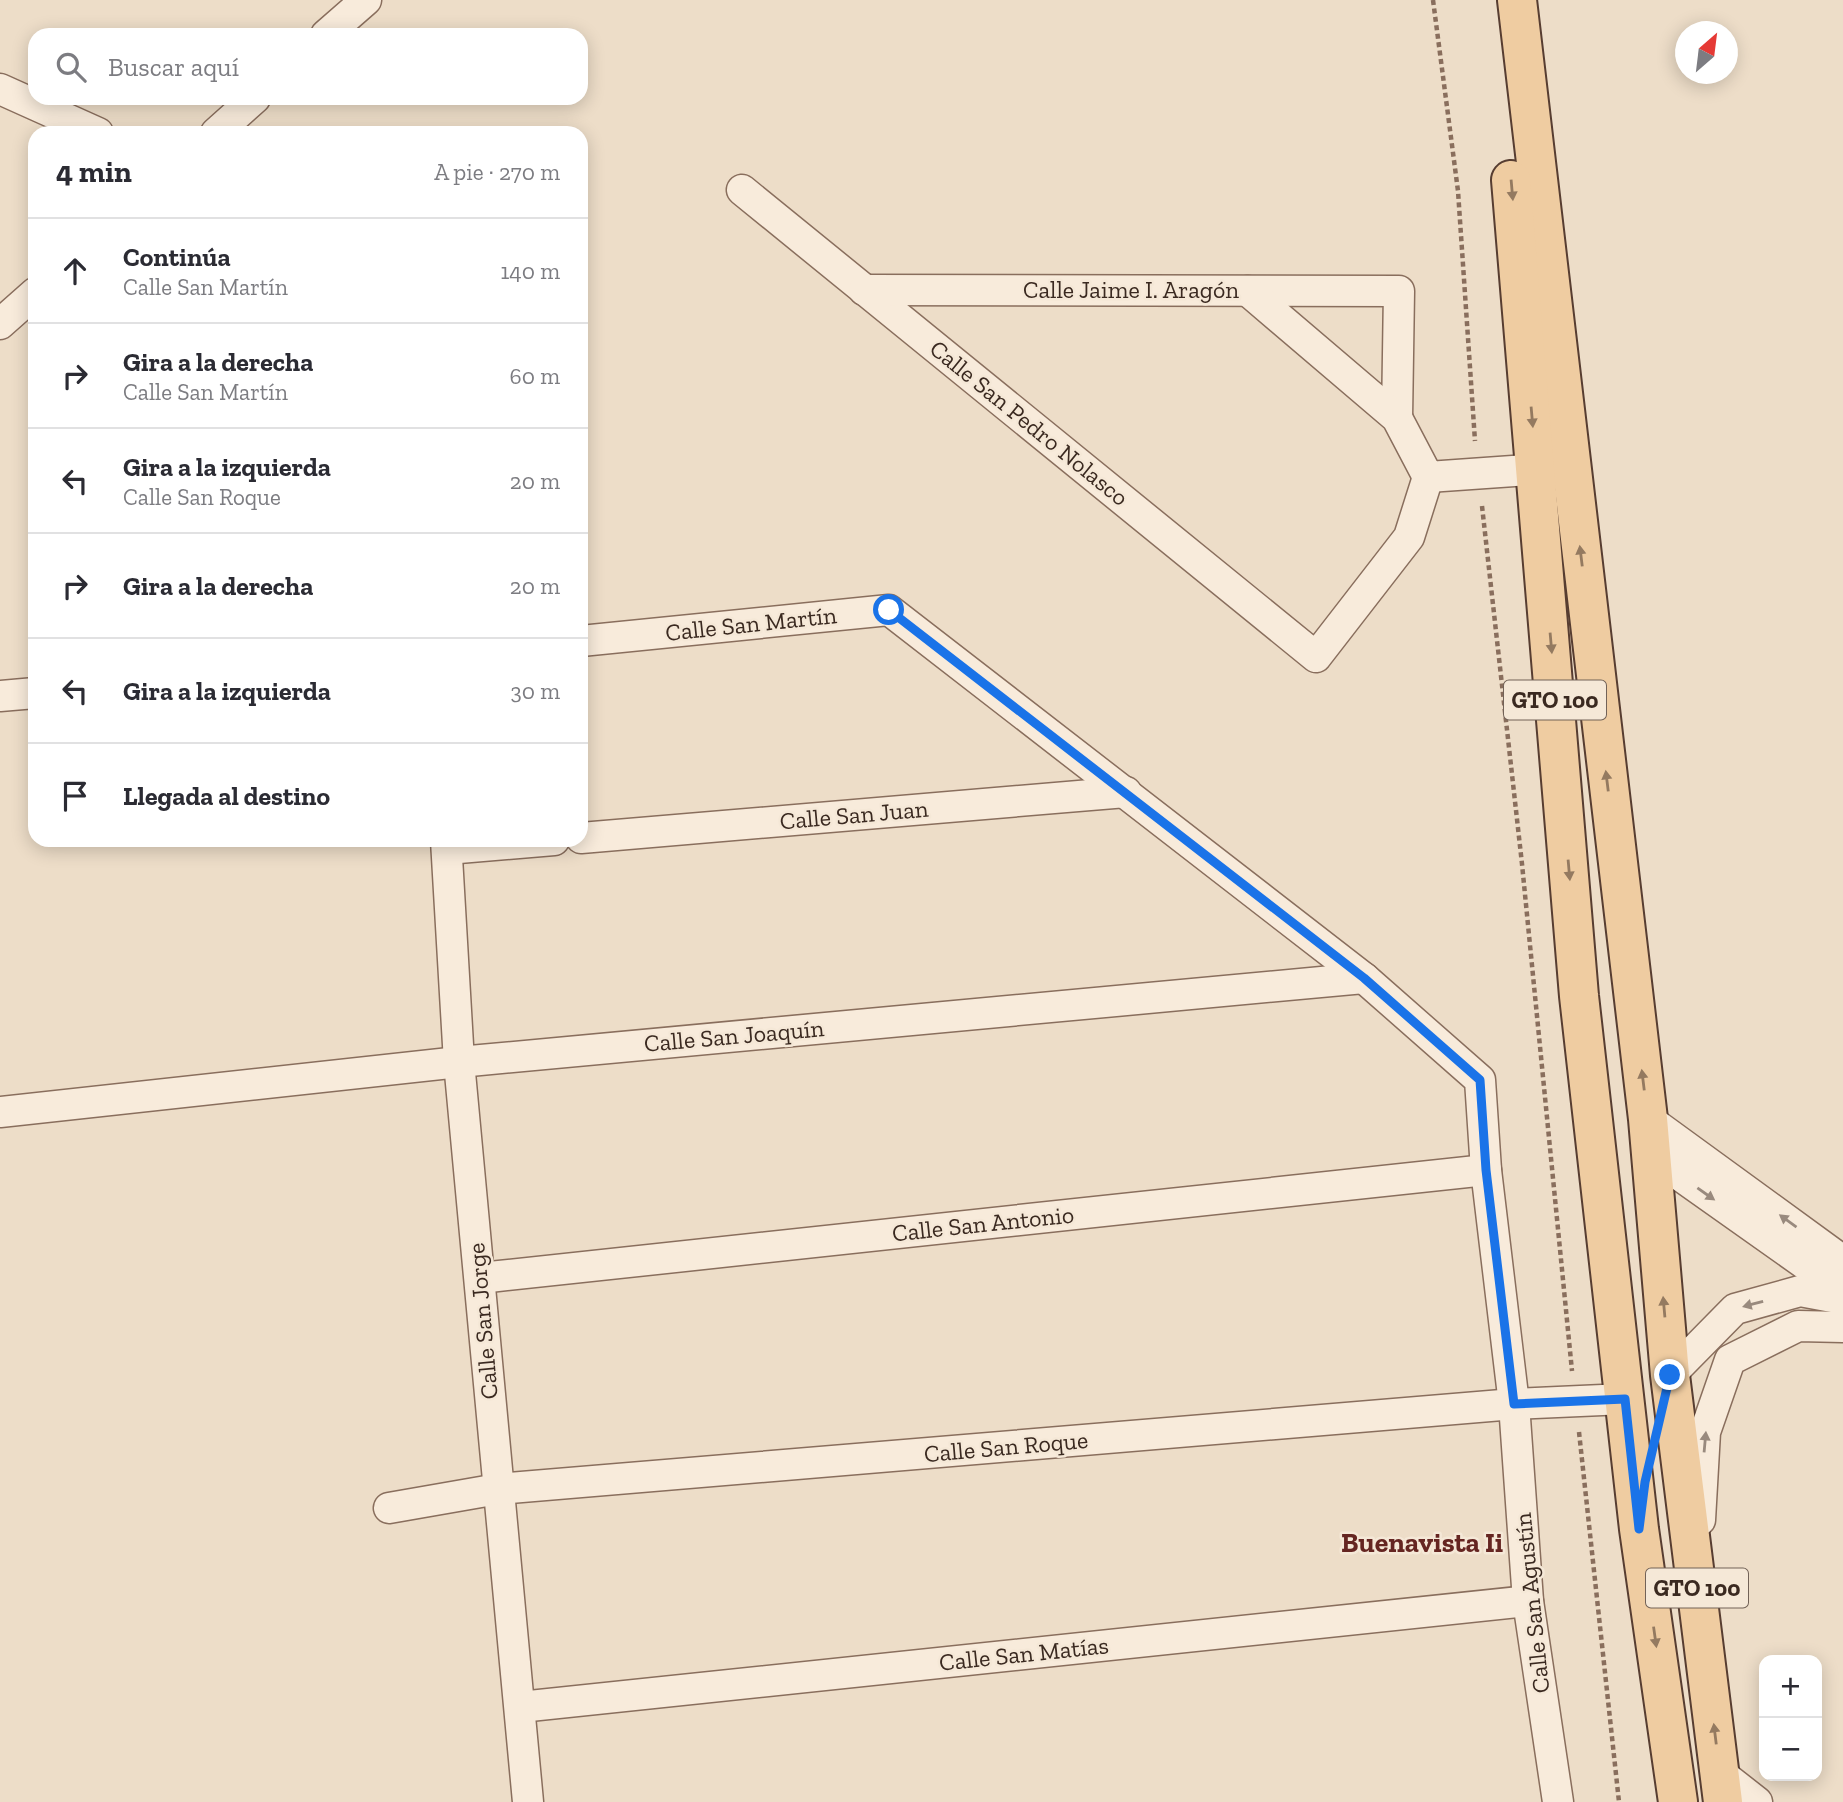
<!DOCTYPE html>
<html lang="es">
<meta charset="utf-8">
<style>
body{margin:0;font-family:"Zilla Slab",serif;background:#f7f7f7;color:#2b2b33}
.controls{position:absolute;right:21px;bottom:21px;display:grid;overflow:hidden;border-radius:14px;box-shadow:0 4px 18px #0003}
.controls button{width:63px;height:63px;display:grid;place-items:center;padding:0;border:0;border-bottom:2px solid #e1e1e2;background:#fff;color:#2b2b33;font:35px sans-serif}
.compass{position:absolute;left:1675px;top:21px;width:63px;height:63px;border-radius:50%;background:#fff;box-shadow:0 4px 18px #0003;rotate:28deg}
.stop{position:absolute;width:21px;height:21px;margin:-16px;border:5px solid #1a73e8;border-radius:50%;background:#fff}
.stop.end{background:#1a73e8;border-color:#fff;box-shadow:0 2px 7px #0008}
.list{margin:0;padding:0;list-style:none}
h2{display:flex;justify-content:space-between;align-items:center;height:91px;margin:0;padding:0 28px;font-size:30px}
h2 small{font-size:23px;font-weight:400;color:#7c7c81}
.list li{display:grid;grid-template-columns:46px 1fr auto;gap:21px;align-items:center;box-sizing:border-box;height:105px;padding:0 28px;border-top:2px solid #e1e1e2}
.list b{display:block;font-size:26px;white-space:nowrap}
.list p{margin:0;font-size:23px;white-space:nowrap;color:#7c7c81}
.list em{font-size:23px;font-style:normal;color:#7c7c81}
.icon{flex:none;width:38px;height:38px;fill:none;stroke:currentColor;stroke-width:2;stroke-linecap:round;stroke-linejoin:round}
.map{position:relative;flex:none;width:1843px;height:1802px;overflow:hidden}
.search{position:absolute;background:#fff;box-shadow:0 4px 18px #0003;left:28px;top:28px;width:560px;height:77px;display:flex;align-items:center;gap:18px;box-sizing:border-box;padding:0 24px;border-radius:21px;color:#7c7c81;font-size:26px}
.panel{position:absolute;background:#fff;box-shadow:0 4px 18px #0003;left:28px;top:126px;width:560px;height:721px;border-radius:21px}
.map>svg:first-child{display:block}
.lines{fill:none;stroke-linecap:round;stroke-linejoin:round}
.minor-casing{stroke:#896e5d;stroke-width:33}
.primary-casing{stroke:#573d31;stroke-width:42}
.path{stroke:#896e5d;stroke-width:4.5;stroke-dasharray:5 3.5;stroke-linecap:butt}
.minor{stroke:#f8ebdb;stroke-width:30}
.primary{stroke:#efcca1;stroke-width:38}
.oneway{fill:#947a60}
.oneway2{fill:#998a7e}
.route{stroke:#1a73e8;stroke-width:9}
.labels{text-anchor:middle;stroke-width:5;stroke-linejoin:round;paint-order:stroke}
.shield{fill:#f5e8d7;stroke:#726257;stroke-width:2}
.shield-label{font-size:23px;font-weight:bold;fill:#3a2920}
.street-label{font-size:24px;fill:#3a2920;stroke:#f5e8d7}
.quarter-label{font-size:28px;font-weight:bold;fill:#652521;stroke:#f5e8d7}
</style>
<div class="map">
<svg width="1843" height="1802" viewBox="0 0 1843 1802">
<rect width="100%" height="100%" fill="#edddc8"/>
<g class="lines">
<g class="minor-casing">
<g id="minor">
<path d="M326 35 366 0"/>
<path d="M0 89 98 133"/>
<path d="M216 133 255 98"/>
<path d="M742 190 1316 657 1409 537 1428 477"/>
<path d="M864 290 1399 291 1397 418"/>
<path d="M1248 291 1397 418 1428 477 1556 468"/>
<path d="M0 324 35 293"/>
<path d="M581 641 889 610 1364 978 1480 1080 1486 1170 1514 1404 1528 1601 1558 1802"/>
<path d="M0 696 35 693"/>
<path d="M581 838 1126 792"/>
<path d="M446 840 459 1062 528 1802"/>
<path d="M447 849 554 840"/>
<path d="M0 1112 459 1062 1364 978"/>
<path d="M1648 1119 1843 1261"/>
<path d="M1651 1155 1843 1291"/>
<path d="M480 1278 1486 1170"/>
<path d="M1670 1375 1735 1309 1800 1291 1843 1299"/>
<path d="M389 1508 498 1489 1514 1404 1625 1399"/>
<path d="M1700 1520 1705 1432 1730 1360 1798 1326 1843 1327"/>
<path d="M520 1707 1528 1601"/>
<path d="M1720 1773 1757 1802"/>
</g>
</g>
<g class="primary-casing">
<g id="primary">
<path d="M1517 0 1648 1119 1670 1375 1723 1802"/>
<path d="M1511 180 1579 996 1639 1529 1678 1802"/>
</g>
</g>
<g class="path">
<path d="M1433 0 1458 191 1475 441"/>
<path d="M1482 506 1522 864 1572 1371"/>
<path d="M1579 1432 1619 1802"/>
</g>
<use href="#minor" class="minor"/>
<use href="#primary" class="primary"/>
</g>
<defs><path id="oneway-solid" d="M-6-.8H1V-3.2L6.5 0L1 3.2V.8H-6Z" transform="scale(1.75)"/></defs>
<g class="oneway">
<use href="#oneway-solid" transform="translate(1512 190) rotate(85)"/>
<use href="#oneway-solid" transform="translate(1532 417) rotate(85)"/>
<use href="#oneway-solid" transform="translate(1581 556) rotate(-97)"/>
<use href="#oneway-solid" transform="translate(1551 643) rotate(85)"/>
<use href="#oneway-solid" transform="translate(1607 781) rotate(-97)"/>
<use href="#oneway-solid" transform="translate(1569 870) rotate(85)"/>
<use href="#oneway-solid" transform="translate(1643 1080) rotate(-97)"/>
<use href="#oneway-solid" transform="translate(1664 1307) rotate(-95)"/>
<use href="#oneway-solid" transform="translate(1655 1637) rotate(82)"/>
<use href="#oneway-solid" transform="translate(1715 1734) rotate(-97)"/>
</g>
<g class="oneway2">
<use href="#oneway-solid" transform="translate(1706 1194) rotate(35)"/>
<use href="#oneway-solid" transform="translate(1788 1221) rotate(-144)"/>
<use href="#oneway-solid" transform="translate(1753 1304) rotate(165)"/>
<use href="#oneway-solid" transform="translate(1705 1442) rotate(-85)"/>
</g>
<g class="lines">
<path class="route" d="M889 610 1364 978 1480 1080 1486 1170 1514 1404 1625 1399 1639 1529 1645 1482 1670 1375"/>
</g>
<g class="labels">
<g class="shield">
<rect x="1504" y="680.5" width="102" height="39" rx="5"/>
<rect x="1646" y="1568.5" width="102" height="39" rx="5"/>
</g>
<g class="shield-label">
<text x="1555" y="708">GTO 100</text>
<text x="1697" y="1596">GTO 100</text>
</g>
<g class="street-label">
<text x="1131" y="298">Calle Jaime I. Aragón</text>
<text transform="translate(1029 423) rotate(39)" y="8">Calle San Pedro Nolasco</text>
<text transform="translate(751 624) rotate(-6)" y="8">Calle San Martín</text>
<text transform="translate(854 815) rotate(-5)" y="8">Calle San Juan</text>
<text transform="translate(734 1036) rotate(-5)" y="8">Calle San Joaquín</text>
<text transform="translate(983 1224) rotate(-6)" y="8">Calle San Antonio</text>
<text transform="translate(483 1321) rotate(-95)" y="8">Calle San Jorge</text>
<text transform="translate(1006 1447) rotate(-5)" y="8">Calle San Roque</text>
<text transform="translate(1532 1603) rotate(-96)" y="8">Calle San Agustín</text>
<text transform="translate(1024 1654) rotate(-6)" y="8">Calle San Matías</text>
</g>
<g class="quarter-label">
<text x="1422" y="1552">Buenavista Ii</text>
</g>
</g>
</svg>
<div class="controls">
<button>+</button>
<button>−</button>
</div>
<svg class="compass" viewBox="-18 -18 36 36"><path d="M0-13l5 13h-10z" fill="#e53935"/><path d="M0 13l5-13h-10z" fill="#7c7c81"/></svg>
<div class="stop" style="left:889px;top:610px"></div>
<div class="stop end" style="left:1670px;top:1375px"></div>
<div class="search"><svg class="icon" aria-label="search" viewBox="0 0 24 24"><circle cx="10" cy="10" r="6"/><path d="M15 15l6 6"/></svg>Buscar aquí</div>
<section class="panel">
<h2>4 min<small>A pie · 270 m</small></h2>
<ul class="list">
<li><svg class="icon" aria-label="ahead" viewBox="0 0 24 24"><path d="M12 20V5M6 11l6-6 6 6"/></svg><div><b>Continúa</b><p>Calle San Martín</p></div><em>140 m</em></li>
<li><svg class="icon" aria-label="right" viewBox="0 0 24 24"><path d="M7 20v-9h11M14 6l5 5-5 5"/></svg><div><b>Gira a la derecha</b><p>Calle San Martín</p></div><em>60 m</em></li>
<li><svg class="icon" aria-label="left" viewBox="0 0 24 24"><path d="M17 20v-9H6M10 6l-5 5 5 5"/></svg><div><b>Gira a la izquierda</b><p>Calle San Roque</p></div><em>20 m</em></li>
<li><svg class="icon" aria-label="right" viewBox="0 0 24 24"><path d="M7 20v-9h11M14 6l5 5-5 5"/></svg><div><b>Gira a la derecha</b></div><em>20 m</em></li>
<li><svg class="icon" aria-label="left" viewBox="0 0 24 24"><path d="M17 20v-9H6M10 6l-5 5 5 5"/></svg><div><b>Gira a la izquierda</b></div><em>30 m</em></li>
<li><svg class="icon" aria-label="arrive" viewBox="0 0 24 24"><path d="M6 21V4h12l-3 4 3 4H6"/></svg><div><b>Llegada al destino</b></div></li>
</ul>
</section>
</div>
